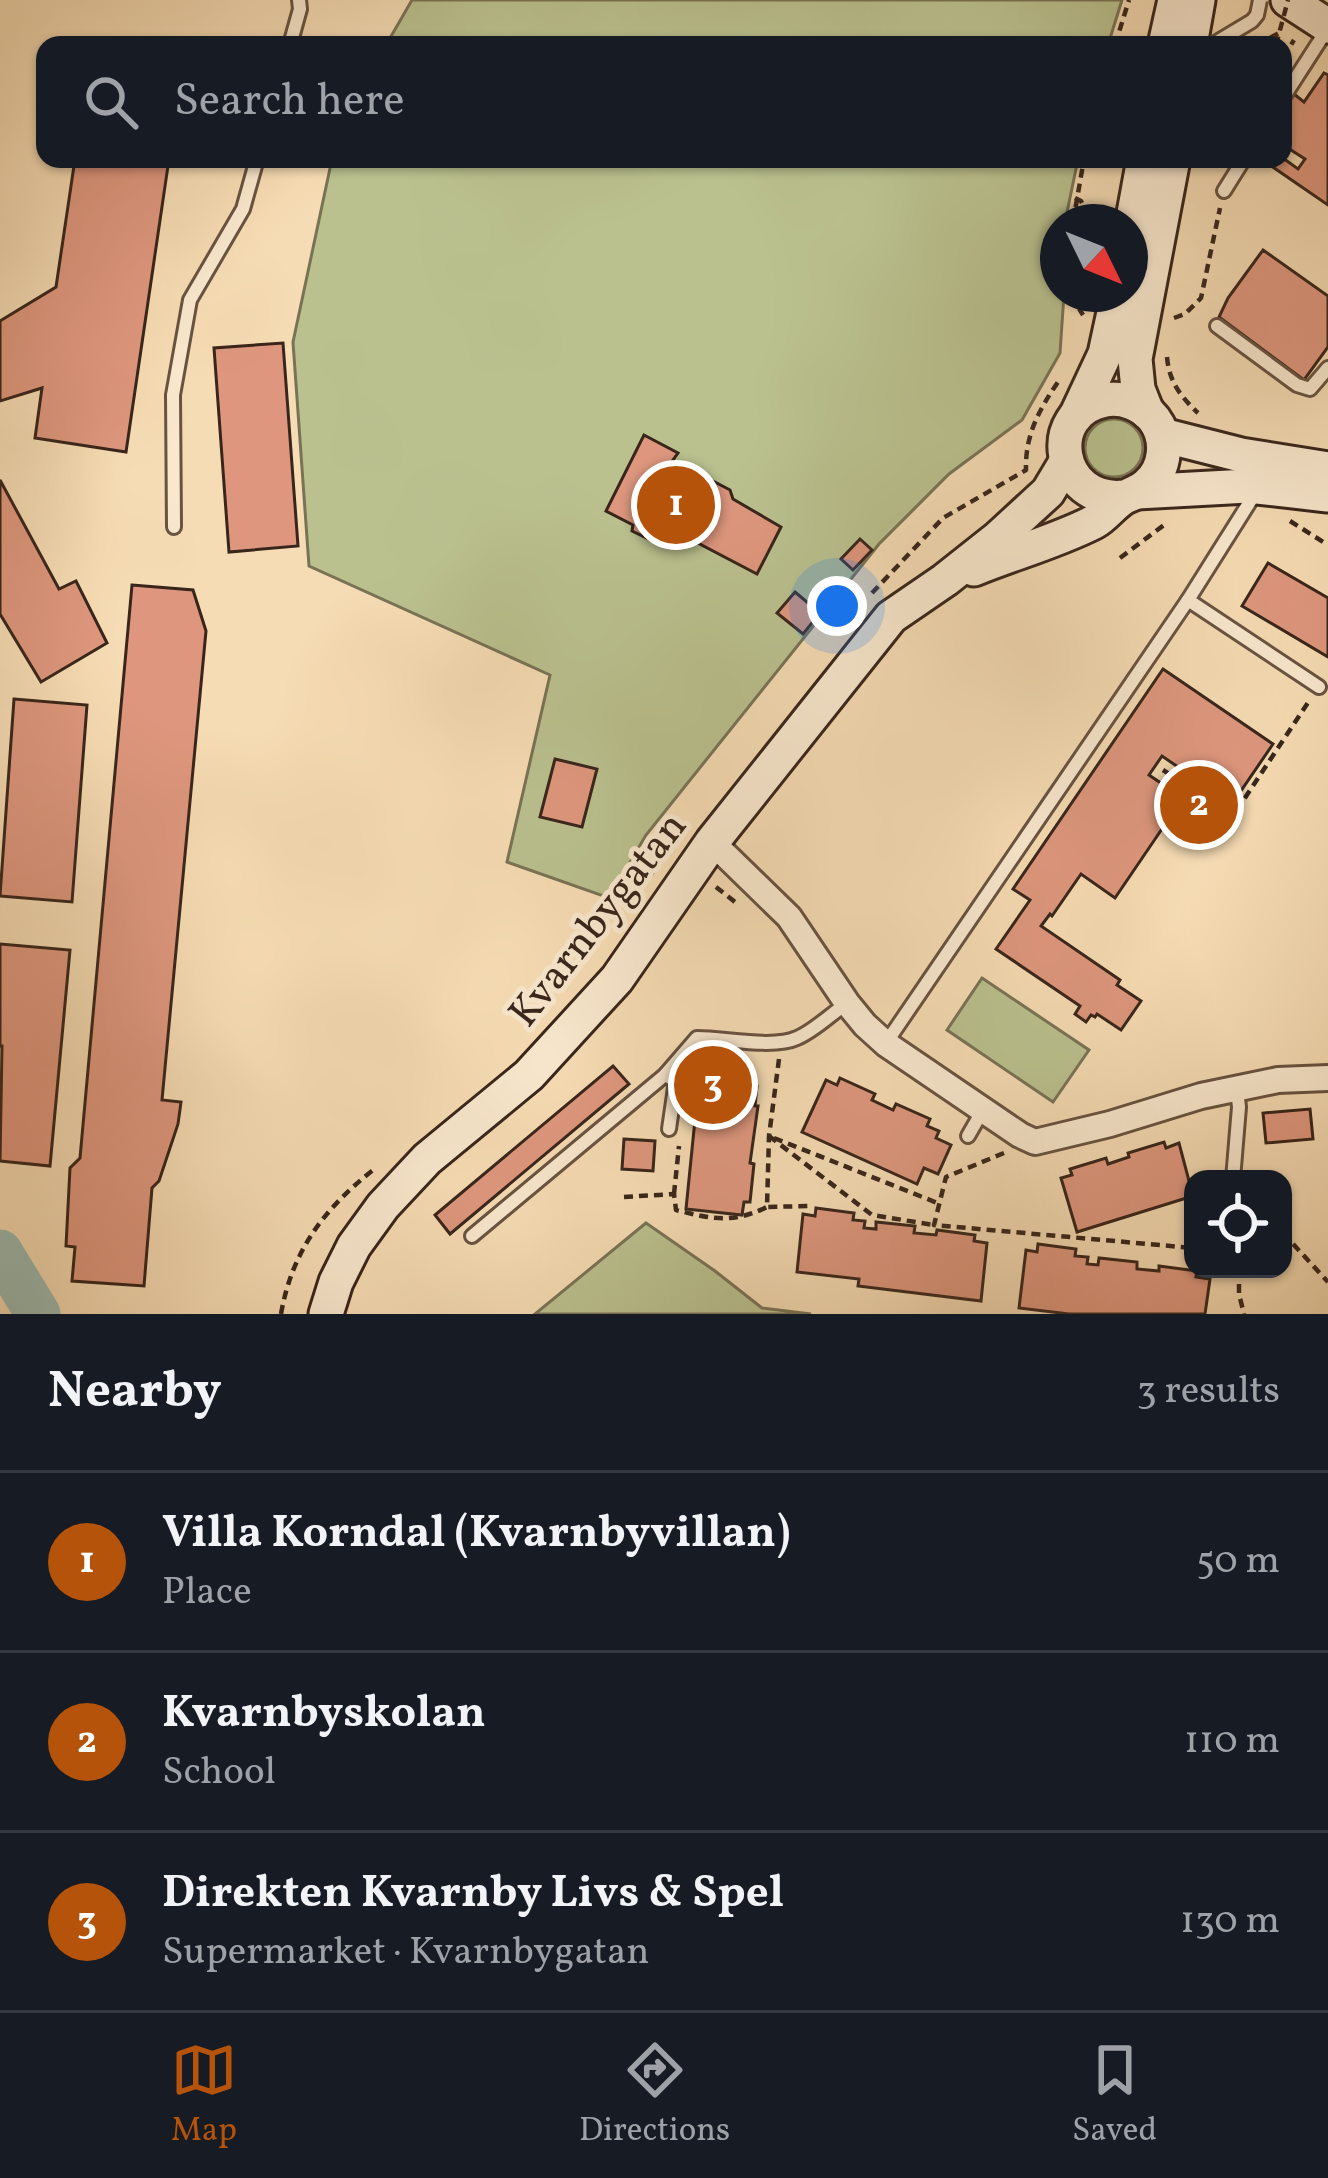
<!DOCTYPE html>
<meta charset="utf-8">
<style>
body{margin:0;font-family:Vollkorn,serif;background:#242831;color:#f1f3f6}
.controls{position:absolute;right:36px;bottom:36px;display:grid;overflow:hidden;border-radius:24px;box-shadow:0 3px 9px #0004}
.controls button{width:108px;height:108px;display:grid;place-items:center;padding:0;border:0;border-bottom:3px solid #363941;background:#171b24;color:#f1f3f6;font:60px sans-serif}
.compass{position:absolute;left:1040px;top:204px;width:108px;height:108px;border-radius:50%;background:#171b24;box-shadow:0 3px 9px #0004;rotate:133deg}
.you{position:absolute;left:837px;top:606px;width:42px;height:42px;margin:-30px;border:9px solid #fff;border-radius:50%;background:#1a73e8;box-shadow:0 0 0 18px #1a73e833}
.badge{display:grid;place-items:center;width:78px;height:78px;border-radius:50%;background:#b45309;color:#fff;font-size:39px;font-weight:700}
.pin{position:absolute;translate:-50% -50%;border:6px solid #fff;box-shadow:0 3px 12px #0006}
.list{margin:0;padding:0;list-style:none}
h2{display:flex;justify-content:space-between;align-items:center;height:156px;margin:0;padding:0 48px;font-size:51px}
h2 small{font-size:39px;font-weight:400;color:#9ea1a6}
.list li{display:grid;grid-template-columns:78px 1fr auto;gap:36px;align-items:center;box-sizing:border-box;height:180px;padding:0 48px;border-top:3px solid #363941}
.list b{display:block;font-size:45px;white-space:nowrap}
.list p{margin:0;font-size:39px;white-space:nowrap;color:#9ea1a6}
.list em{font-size:39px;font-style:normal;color:#9ea1a6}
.icon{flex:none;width:66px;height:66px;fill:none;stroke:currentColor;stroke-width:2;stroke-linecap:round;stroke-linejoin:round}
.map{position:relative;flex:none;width:1328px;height:1314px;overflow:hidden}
.search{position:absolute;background:#171b24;box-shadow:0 3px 9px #0004;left:36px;right:36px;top:36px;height:132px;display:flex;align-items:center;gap:30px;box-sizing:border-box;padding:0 42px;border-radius:24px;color:#9ea1a6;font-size:45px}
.sheet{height:696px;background:#171b24}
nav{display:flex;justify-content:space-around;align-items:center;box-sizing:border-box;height:168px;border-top:3px solid #363941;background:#171b24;font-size:33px;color:#9ea1a6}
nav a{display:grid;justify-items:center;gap:6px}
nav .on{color:#b45309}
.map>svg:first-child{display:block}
.green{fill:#bac18f;stroke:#797355;stroke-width:3}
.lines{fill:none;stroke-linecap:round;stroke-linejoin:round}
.river{stroke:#9dbbb0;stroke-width:45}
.building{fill:#de977e;stroke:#38251b;stroke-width:3}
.lane-casing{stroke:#685341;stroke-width:18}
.street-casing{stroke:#685341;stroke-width:30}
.secondary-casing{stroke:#38251b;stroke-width:39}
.path{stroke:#38251b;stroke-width:4.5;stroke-dasharray:9 6;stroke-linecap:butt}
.lane{stroke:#f9e8ce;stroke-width:12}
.street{stroke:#f9e8ce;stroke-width:24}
.secondary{stroke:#f9e8ce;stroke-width:33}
.lane-bridge-casing{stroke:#685341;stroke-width:18;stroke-linecap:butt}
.path-bridge{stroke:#38251b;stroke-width:4.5;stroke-dasharray:9 6;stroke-linecap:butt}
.lane-bridge{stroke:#f9e8ce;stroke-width:12}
.labels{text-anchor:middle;stroke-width:10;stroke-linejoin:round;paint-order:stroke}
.street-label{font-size:42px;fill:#38251b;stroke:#f9e8ce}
</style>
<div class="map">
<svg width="1328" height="1314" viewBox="0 0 1328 1314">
<rect width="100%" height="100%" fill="#f6dcb4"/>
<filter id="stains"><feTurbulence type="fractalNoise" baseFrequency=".00167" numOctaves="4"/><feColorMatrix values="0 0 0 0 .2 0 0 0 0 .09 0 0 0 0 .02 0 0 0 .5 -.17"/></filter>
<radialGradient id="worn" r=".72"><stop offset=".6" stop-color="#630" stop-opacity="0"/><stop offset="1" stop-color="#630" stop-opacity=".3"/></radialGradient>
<g class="green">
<path d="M412 0H1122L1108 45H386Z"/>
<path d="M332 159H1078L1065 222H1058V294H1064L1060 353 1022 420 949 474 879 544 646 835 609 898 507 862 550 675 309 566 293 342Z"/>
<circle cx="1114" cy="448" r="29"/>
<path d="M982 978 1089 1050 1053 1102 947 1030Z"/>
<path d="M646 1223 715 1271 762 1308 811 1314H535Z"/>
</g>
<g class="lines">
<path class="river" d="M0 1252 38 1314"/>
</g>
<g class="building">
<path d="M1324 73 1328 75V205L1267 163 1270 159 1283 158 1298 169 1305 159 1283 145V111L1294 94 1304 102Z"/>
<path d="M75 159H169L126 452 35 438 42 388 0 401V321L56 287Z"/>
<path d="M1263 250 1328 296V347L1304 380 1219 317 1228 298Z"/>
<path d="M283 343 298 546 229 552 214 348Z"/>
<path d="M644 435 678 453 673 460 730 490 733 499 781 527 757 574 671 529 661 545 632 531 633 525 606 511Z"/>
<path d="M0 480 59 589 76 581 107 643 41 682 0 614Z"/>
<path d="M860 539 872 550 853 570 841 559Z"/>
<path d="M1268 563 1328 598V657L1242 606Z"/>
<path d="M132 585 193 590 206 631 162 1100 181 1102 178 1124 159 1181 152 1188 144 1286 72 1281 75 1247 66 1246 70 1168 80 1158Z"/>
<path d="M795 592 820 613 803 634 777 613Z"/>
<path d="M1163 669 1273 744 1232 804 1162 756 1149 775 1183 798 1115 898 1081 874 1052 916 1050 914 1041 926 1120 980 1117 985 1141 1001 1121 1030 1097 1014 1095 1017 1091 1015 1086 1022 1075 1014 1080 1006 996 949 1030 900 1013 889Z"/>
<path d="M14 699 87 705 72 902 0 896Z"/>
<path d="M555 759 597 769 582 827 540 817Z"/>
<path d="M0 944 70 950 50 1166 0 1161 2 1046H0Z"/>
<path d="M613 1066 629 1084 450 1234 435 1215Z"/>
<path d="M840 1078 875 1094 872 1100 893 1110 896 1104 930 1119 927 1126 939 1131 936 1138 951 1145 938 1174 924 1168 917 1184 802 1132 826 1080 837 1085Z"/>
<path d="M699 1080 757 1086 755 1106H758L750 1163 754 1164 750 1202H744L742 1215 686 1209Z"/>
<path d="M1310 1109 1313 1139 1266 1143 1263 1113Z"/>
<path d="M624 1139 655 1141 653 1171 622 1169Z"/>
<path d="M1164 1142 1166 1148 1179 1143 1193 1196 1077 1232 1061 1178 1072 1175 1070 1169 1106 1158 1108 1164 1129 1157 1128 1153Z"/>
<path d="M816 1208 854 1213 853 1220 865 1221 864 1228 876 1229V1222L915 1226 914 1233 936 1235 937 1230 975 1235 974 1241 987 1243 981 1301 858 1286 859 1279 797 1272 803 1214 815 1216Z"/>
<path d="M1038 1244 1076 1249 1075 1256 1088 1257 1087 1264 1098 1265 1099 1258 1137 1262V1269L1159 1271V1266L1197 1271 1196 1277 1210 1279 1205 1314H1069L1019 1308 1026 1250 1037 1252Z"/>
</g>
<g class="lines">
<g class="lane-casing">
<g id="lane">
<path d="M290 45 300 9 299 0"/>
<path d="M1283 98 1328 28"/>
<path d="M1224 191 1244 159"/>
<path d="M1217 326 1297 385 1310 389 1328 368"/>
<path d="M174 527 173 395 190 300 243 209 257 159"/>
<path d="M1188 600 1319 687"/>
<path d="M886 1043 1188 600 1256 492"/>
<path d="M665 1075 676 1081 669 1129"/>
<path d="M968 1136 983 1110"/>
<path d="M1233 1179 1239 1107 1237 1090"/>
<path d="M472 1236 665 1075 697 1038C725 1038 773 1049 797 1038 814 1031 831 1014 846 1004"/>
</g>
</g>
<g class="street-casing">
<path id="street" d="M712 842 789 917 847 1003 865 1025 886 1044 1020 1135 1035 1142 1110 1124 1201 1096 1278 1080 1328 1078"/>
</g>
<g class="secondary-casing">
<g id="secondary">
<path d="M1288 0 1328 26"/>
<path d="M1165 45 1175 0"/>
<path d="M1190 45 1198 0"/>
<path d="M1130 235 1144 159"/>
<path d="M1147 412 1138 389 1135 359 1173 159"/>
<path d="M1076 416 1105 354 1118 294"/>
<path d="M1162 435 1241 455 1328 469"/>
<path d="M1137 492 1248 486 1328 495"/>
<path d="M974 569C1013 553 1057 541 1094 522 1105 516 1112 505 1123 498 1131 494 1139 492 1147 485 1166 469 1169 439 1154 419 1142 404 1123 397 1105 400 1042 412 1057 504 1124 497"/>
<path d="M326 1314 336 1282 354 1246 383 1206 427 1159 529 1075 617 979 712 842 891 617 945 580 998 538 1048 492 1066 462"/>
</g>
</g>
<g class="path">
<path d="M1115 45 1129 0"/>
<path d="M1257 45 1279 33"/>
<path d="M1283 57 1294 40"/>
<path d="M1075 198 1081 201 1091 222"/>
<path d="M1073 222 1084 159"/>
<path d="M1076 294 1078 307 1083 315"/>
<path d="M1174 318 1185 314 1201 298 1220 208"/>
<path d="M1167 357C1169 381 1180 396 1198 413"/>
<path d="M1290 521 1328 545"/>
<path d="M1120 558 1168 522"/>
<path d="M872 593 943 518 1026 470C1025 435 1039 410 1058 382"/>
<path d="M1163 770 1233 816 1309 701"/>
<path d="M650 876 681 831"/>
<path d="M716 887 735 902"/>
<path d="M779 1059 769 1136 767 1207 808 1206"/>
<path d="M769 1136 872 1215 934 1225"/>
<path d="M774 1138 940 1204"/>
<path d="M1004 1153 946 1177 934 1225 1193 1248"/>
<path d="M674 1194 679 1146"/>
<path d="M624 1197 674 1194 676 1210C712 1219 732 1224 767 1207"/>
<path d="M1283 1233 1328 1282"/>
<path d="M1239 1269V1294L1244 1314"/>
<path d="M281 1314C292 1251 324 1209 373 1170"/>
</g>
<use href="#lane" class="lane"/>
<use href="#street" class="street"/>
<use href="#secondary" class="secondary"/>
<g class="lane-bridge-casing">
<path id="lane-bridge" d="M1212 45 1252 21 1257 15 1260 0"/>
</g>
<path class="path-bridge" d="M1276 45 1288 0"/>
<use href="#lane-bridge" class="lane-bridge"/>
</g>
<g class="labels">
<g class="street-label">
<text transform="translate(596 918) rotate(-52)" y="15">Kvarnbygatan</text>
</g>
</g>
<rect width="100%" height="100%" filter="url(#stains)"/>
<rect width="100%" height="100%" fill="url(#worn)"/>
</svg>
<div class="controls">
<button><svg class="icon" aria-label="locate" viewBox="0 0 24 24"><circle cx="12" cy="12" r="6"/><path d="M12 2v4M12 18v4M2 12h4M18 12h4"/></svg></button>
</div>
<svg class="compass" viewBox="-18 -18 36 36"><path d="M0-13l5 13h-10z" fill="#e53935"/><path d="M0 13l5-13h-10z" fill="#9ea1a6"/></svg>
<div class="you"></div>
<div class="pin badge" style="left:676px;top:505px">1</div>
<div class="pin badge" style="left:1199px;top:805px">2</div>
<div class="pin badge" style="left:713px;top:1085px">3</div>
<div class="search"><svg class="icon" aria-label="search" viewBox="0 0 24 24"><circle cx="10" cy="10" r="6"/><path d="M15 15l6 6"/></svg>Search here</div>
</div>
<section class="sheet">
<h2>Nearby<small>3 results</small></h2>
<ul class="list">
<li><span class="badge">1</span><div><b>Villa Korndal (Kvarnbyvillan)</b><p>Place</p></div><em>50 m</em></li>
<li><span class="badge">2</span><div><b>Kvarnbyskolan</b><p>School</p></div><em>110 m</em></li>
<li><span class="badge">3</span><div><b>Direkten Kvarnby Livs &amp; Spel</b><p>Supermarket · Kvarnbygatan</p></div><em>130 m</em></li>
</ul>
</section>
<nav>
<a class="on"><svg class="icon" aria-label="map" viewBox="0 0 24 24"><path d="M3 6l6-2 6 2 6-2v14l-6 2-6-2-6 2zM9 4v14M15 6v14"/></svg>Map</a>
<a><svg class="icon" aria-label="directions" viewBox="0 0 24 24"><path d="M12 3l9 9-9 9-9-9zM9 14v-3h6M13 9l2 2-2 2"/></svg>Directions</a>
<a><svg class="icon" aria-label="saved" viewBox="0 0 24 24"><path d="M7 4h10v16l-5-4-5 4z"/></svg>Saved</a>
</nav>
